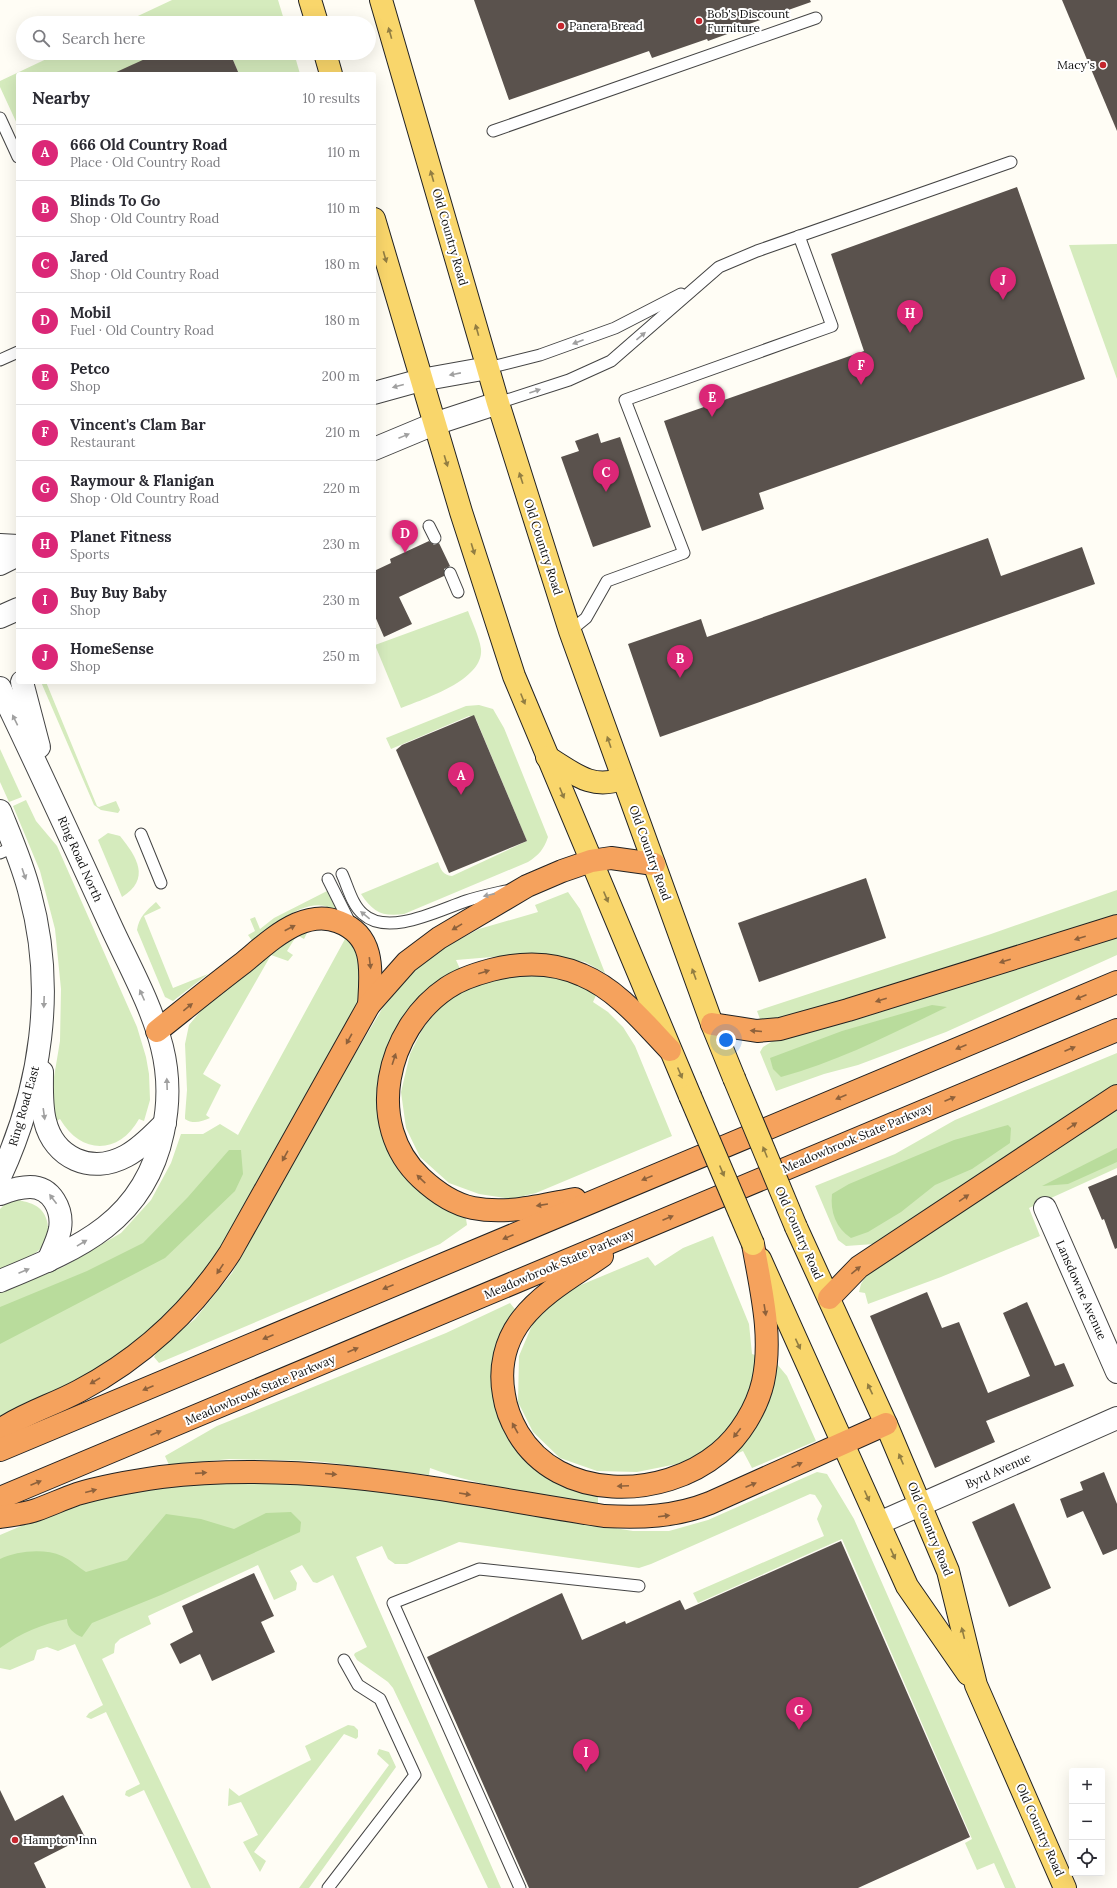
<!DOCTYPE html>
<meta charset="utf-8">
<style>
body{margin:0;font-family:Lora,serif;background:#f7f7f7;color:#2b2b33}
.controls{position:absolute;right:12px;bottom:12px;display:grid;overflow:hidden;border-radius:4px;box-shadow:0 4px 16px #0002}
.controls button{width:36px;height:36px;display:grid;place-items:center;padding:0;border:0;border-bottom:1px solid #e1e1e2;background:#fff;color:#2b2b33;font:20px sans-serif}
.you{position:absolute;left:726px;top:1040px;width:14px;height:14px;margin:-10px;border:3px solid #fff;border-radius:50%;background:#1a73e8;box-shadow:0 0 0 6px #1a73e833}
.badge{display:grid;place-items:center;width:26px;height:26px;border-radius:50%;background:#db2777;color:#fff;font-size:13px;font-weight:700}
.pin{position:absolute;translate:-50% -33px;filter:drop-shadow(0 1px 2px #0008)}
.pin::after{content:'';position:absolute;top:21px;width:14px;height:12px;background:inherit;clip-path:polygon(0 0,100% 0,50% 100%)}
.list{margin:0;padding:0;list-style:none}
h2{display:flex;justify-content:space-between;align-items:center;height:52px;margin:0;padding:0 16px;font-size:17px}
h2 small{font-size:13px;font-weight:400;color:#7c7c81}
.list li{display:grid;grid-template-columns:26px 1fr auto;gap:12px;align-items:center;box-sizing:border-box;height:56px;padding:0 16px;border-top:1px solid #e1e1e2}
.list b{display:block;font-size:15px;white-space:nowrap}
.list p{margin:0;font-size:13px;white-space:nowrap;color:#7c7c81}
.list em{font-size:13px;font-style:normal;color:#7c7c81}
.icon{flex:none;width:22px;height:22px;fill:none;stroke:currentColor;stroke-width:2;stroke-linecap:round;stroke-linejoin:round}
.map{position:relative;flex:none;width:1117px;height:1888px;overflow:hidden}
.search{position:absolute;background:#fff;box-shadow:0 4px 16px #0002;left:16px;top:16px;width:360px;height:44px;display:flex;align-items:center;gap:10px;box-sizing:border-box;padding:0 14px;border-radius:22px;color:#7c7c81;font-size:15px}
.panel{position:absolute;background:#fff;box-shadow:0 4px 16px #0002;left:16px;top:72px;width:360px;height:612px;border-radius:4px}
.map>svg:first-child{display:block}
.green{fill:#d5ebbd}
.forest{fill:#b9dc9c}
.building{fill:#5a524d}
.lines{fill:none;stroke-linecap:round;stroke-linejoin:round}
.lane-casing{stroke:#444;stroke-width:13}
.street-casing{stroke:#444;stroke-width:24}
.primary-casing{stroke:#222;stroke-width:24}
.highway-casing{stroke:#222;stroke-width:24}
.lane{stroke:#fff;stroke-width:11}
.street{stroke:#fff;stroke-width:22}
.primary{stroke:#f9d66b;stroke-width:22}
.highway{stroke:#f5a25d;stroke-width:22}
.primary-bridge-casing{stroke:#222;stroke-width:24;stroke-linecap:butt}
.primary-bridge{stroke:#f9d66b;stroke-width:22}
.oneway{fill:#917d42}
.oneway2{fill:#a0a0a0}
.oneway3{fill:#8e613b}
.poi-dot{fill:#c4262e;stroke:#fff;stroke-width:1.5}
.labels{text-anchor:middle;stroke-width:4;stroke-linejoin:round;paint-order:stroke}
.poi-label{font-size:12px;fill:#111;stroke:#fff;text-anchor:start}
.street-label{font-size:12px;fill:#111;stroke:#fff}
</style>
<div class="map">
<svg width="1117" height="1888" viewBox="0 0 1117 1888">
<rect width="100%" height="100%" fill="#fffdf5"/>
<g class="green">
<path d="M172 0H278L285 23H123Z"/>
<path d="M59 53H159L114 74H18V126L0 87V81Z"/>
<path d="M230 53H294L300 74H239Z"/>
<path d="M1117 244V379L1069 245Z"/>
<path d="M468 611C472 622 479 636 481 649 484 680 424 699 401 708L375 645Z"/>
<path d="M41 682H46L97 806 99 807 116 801 120 810 118 813 101 810 94 805Z"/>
<path d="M479 705 493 709 504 728 548 837C544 849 539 855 528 862L404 914C382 917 373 912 361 894L438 862C441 870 443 875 452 876L527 841 476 719 469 716 391 749 386 738 466 706Z"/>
<path d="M0 749 22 797 9 802 0 782Z"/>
<path d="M26 800 36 821 57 846 137 1027 146 1057 149 1074 150 1100 144 1121 139 1119C119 1155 81 1155 60 1119L53 1123 50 1101 60 1041 61 989 55 929 40 871 13 806Z"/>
<path d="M108 833 120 836C137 857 151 879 122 897L98 840Z"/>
<path d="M329 890 339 913C335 911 330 908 325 906 301 900 270 928 253 942L248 935 255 931 250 919 255 917 260 929 274 918Z"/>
<path d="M1117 890V914L775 1023 767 1022 760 1019 757 1011 991 934Z"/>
<path d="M568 892 580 909 605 973 585 962 530 954 456 960 461 971 424 996 385 1130 465 1213 467 1225 440 1244 159 1363 154 1357 159 1348 195 1319 232 1273 330 1096 382 1009 410 975 438 951 479 929 538 912 535 905Z"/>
<path d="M156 902 161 908 144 916 173 988 208 974 173 1001 165 997 137 930C139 917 146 911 156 902Z"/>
<path d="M301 930H306L307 933 304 939 297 935 287 951 293 955 288 961 271 955 203 1074 221 1085 206 1115 210 1118C202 1121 194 1125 185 1119V1116L187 1090 185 1044 189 1025 204 1007Z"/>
<path d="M337 930 362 953V997L206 1273 155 1329 98 1372 0 1419V1293L63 1267 121 1233 151 1200 171 1163 181 1134H203L220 1124 238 1135 345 939 337 933Z"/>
<path d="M1117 937V955L946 1032 858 1065 824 1074 776 1091 760 1052 763 1047 776 1039 854 1020Z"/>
<path d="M505 973 571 978 598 991 593 1002 608 1012 623 1027 635 1046 672 1136 536 1193 511 1199 479 1194 449 1183 420 1157 406 1128 401 1092 410 1054 423 1028 447 999 473 984Z"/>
<path d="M1117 1053V1085L874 1244 846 1246 838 1240 815 1186 895 1154 955 1120Z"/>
<path d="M1117 1109V1168L1029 1208 1040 1236 941 1277 868 1304 865 1293 859 1292 861 1284 868 1273Z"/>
<path d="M19 1200C26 1202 33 1203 39 1208 51 1218 51 1240 39 1250 29 1259 13 1264 0 1269V1209L7 1202Z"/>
<path d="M713 1236 749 1324 752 1354 761 1357 758 1378 734 1424 710 1447 682 1463 637 1472 597 1471 560 1458 533 1432 518 1402 519 1356 533 1323 564 1292 648 1257 655 1266 683 1248Z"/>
<path d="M510 1303 518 1313 505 1425 598 1495V1504C541 1495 485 1488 430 1468L429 1475 315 1461 229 1459 169 1465 165 1456 217 1426 446 1333Z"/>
<path d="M777 1364 787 1376 816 1441 752 1468 743 1451 727 1458 757 1422 771 1396Z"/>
<path d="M817 1472 827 1474 854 1519 1016 1888H1005L994 1863 977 1870 965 1843 972 1839 842 1539 698 1603 693 1593 824 1536 817 1519 822 1506 815 1495 810 1494 651 1564 639 1568 459 1542 407 1564H395L388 1559 382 1546 356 1557 501 1888H488L393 1688 388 1682 357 1660 354 1655 355 1653 367 1647 333 1575 317 1583 313 1582 302 1565 290 1571 297 1583 296 1590 274 1600 258 1565 148 1616 151 1624 120 1639 115 1644 114 1653 102 1659 211 1888H191L144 1790 129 1797 125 1795 126 1791 140 1784 106 1712 91 1719 86 1717 89 1713 103 1705 75 1644 58 1651 47 1647 37 1650 34 1660 10 1670 0 1668V1535L54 1512 105 1496 180 1483H324L405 1494 633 1531H669L708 1520Z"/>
<path d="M348 1725 354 1726 358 1730V1737L356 1739 344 1734 254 1852 266 1861 260 1872 243 1842 258 1835 241 1802 228 1806 229 1788 239 1796 311 1760 305 1746Z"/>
<path d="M379 1749 389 1752 396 1767 309 1888H299L389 1765 377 1754Z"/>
</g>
<g class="forest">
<path d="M932 1005 947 1007C893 1033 840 1061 781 1077L773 1069 770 1058 842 1031Z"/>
<path d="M1008 1125 1011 1128 1010 1143 972 1169 935 1185 901 1212 868 1232 851 1238C836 1228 830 1212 832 1194L849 1184 954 1140Z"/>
<path d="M1117 1148V1162L1068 1184 1042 1186Z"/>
<path d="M229 1150H241L243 1174 235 1191 165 1258 0 1344V1307L87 1271 143 1243 188 1197Z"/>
<path d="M291 1512 301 1522 300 1532 161 1595 92 1623 82 1637C74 1634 67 1628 67 1619 42 1624 21 1633 0 1648V1559C17 1551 44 1548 62 1556 71 1560 78 1567 86 1572L127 1560 166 1514 201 1519 234 1529 266 1513Z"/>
</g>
<g class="building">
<path d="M474 0H810L811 2 732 30 733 32 708 41 707 39 652 58 649 51 509 100Z"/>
<path d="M1062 0H1117V131Z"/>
<path d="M158 53H230L239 74H112Z"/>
<path d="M1017 187 1085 379 759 493 764 509 702 531 664 421 864 351 831 254Z"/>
<path d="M598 433 601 443 620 437 651 527 593 547 561 457 579 451 575 441Z"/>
<path d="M988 538 1001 576 1082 547 1095 584 660 737 628 644 701 619 707 637Z"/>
<path d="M429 541 434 545 439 543 450 566 444 569V576L399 597 412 624 384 637 374 614V571L391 563 390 559Z"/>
<path d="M474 715 527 841 449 873 396 750 402 745Z"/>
<path d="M866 878 886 938 759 982 738 923Z"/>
<path d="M1117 1175V1248L1115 1249 1104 1219 1102 1220 1088 1187Z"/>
<path d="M927 1292 942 1328 959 1322 988 1393 1030 1376 1003 1313 1027 1302 1055 1366 1064 1363 1074 1386 986 1421 995 1442 935 1468 870 1316Z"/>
<path d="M1104 1472 1117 1504V1549L1103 1555 1083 1511 1067 1518 1060 1499 1083 1490 1080 1482Z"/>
<path d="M1014 1503 1051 1588 1009 1607 972 1522Z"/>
<path d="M841 1541 970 1837 858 1888H529L427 1657 562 1593 582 1640 625 1621 626 1624 680 1600 685 1610Z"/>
<path d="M254 1573 274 1616 261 1622 275 1652 212 1681 200 1654 180 1664 170 1644 193 1632 182 1606Z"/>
<path d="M0 1790 15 1821 63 1795 85 1837 34 1863 46 1888H0Z"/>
</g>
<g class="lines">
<g class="lane-casing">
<g id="lane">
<path d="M0 118 18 157"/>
<path d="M493 131 816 18"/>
<path d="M0 360 18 352"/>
<path d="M488 368 540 355 615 328 681 294"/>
<path d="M498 403 569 380 611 361 719 267 757 251 1011 162"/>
<path d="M429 526 435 538"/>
<path d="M450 573 458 592"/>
<path d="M570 631 586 618 607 581 684 553 625 400 832 326 799 236"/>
<path d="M141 834 161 883"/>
<path d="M0 853 14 847"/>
<path d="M342 874C348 887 352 905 363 914 388 937 439 910 466 901 478 897 492 894 505 891"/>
<path d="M328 879 351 925"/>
<path d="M328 1888 415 1775 380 1699 358 1685 344 1660"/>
<path d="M520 1888 393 1603 479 1569 639 1586"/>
</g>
</g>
<g class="street-casing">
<g id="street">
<path d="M374 393 421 380 488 368"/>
<path d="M374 449 434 424 498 403"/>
<path d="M0 545 18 546"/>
<path d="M0 564 18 555"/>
<path d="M0 617 18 609"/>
<path d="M22 682 39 747"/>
<path d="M0 688C37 765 73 843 109 922 127 962 151 1003 162 1047 169 1075 169 1104 163 1132 144 1223 77 1249 0 1281"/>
<path d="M0 811C11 838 23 865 30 894 56 989 41 1088 0 1177"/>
<path d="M42 1072C42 1088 41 1105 45 1121 54 1158 91 1175 126 1156 141 1148 153 1135 165 1123"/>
<path d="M0 1194C10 1190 20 1187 30 1187 52 1187 63 1210 60 1229 58 1240 52 1251 48 1261"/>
<path d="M1045 1208 1117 1372"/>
<path d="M879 1523 1117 1418"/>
</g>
</g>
<g class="primary-casing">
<g id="primary">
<path d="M310 0 317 23"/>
<path d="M381 0 498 403 570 631 712 1024 734 1078"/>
<path d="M325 53 331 74"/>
<path d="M374 219 461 512 514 676 690 1096"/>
<path d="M547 757C574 773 590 790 622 779"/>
<path d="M796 1227 886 1424 948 1571 976 1685 1065 1888"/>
<path d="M760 1259 907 1586 968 1674"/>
</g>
</g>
<g class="highway-casing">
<g id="highway">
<path d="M712 1024 757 1031 780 1029 848 1010 1117 926"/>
<path d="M157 1031C186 1008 214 985 243 963 260 949 277 933 297 924 311 918 325 916 339 922 376 936 371 972 369 1005"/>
<path d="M575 1199C543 1205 507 1215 473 1208 453 1204 436 1192 421 1178 364 1125 386 1029 447 988 460 979 476 974 491 970 522 962 553 962 582 975 618 990 644 1023 670 1050"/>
<path d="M602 1256C575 1275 543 1292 522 1319 505 1341 499 1368 504 1395 506 1409 511 1421 518 1433 559 1502 662 1500 719 1453 740 1436 757 1408 763 1382 773 1336 761 1290 753 1244"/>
<path d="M829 1298 859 1267 1117 1096"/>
<path d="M0 1430C25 1413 53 1405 79 1391 140 1359 192 1311 230 1253L369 1005 407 962 439 938 527 886 562 871 591 861 611 858 654 864"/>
<path d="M0 1450 1117 982"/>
<path d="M0 1498 1117 1030"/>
<path d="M0 1517C12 1515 25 1514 36 1510 50 1505 63 1499 77 1494 104 1486 133 1481 161 1477 312 1459 456 1493 604 1516 641 1518 675 1517 710 1503L886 1424"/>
</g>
</g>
<use href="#lane" class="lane"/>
<use href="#street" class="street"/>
<use href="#primary" class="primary"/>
<use href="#highway" class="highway"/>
<g class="primary-bridge-casing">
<g id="primary-bridge">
<path d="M734 1078 796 1227"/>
<path d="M690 1096 753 1244"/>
</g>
</g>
<use href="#primary-bridge" class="primary-bridge"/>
</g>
<defs><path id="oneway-solid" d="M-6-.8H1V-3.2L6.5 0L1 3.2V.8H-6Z"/></defs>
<g class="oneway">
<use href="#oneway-solid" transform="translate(390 33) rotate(-106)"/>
<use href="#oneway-solid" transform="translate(432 176) rotate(-106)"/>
<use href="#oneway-solid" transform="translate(385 257) rotate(74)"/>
<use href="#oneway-solid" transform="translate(477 330) rotate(-106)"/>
<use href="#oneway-solid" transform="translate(446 461) rotate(73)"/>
<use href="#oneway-solid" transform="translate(521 478) rotate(-108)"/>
<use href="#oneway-solid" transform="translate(473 549) rotate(73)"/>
<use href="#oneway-solid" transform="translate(523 699) rotate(68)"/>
<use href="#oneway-solid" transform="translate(609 742) rotate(-109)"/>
<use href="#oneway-solid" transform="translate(562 793) rotate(68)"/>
<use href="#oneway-solid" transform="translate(606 897) rotate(67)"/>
<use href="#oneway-solid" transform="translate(694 974) rotate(-110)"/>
<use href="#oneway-solid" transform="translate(680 1073) rotate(67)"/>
<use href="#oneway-solid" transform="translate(765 1152) rotate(-112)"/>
<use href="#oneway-solid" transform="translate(722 1171) rotate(67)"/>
<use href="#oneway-solid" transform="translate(798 1344) rotate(65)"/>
<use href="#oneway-solid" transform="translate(870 1389) rotate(-115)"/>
<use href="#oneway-solid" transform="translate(901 1459) rotate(-113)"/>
<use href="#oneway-solid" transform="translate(867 1496) rotate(66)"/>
<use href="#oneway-solid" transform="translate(893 1554) rotate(66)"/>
<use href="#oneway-solid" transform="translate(963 1633) rotate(-104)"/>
</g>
<g class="oneway2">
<use href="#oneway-solid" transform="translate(641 336) rotate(-40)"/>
<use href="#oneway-solid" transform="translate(578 342) rotate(159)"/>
<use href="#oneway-solid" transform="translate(455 374) rotate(169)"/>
<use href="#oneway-solid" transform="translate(398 386) rotate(165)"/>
<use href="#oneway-solid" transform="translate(535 391) rotate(-19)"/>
<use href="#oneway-solid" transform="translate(404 436) rotate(-22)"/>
<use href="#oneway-solid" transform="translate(15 720) rotate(-116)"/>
<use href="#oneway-solid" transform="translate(24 874) rotate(71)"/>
<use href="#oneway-solid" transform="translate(489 895) rotate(167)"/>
<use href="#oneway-solid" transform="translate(365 915) rotate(-141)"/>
<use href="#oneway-solid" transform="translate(142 995) rotate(-114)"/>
<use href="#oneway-solid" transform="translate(44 1002) rotate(92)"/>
<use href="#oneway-solid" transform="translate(167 1084) rotate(-92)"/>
<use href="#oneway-solid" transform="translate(44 1114) rotate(82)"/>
<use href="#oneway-solid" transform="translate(53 1199) rotate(-127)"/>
<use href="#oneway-solid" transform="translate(82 1243) rotate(-31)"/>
<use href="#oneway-solid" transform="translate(24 1271) rotate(-23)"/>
</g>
<g class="oneway3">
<use href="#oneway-solid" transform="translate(457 927) rotate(149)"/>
<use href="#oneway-solid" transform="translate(290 928) rotate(-27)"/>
<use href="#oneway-solid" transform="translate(1080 938) rotate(163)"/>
<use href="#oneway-solid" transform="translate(1005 961) rotate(163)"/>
<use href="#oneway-solid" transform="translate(370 963) rotate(83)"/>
<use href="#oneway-solid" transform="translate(484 972) rotate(-17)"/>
<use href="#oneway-solid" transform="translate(1081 997) rotate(157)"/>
<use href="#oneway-solid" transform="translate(881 1000) rotate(163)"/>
<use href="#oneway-solid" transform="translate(188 1007) rotate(-39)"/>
<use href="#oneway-solid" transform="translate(756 1031) rotate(-175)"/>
<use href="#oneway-solid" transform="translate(349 1039) rotate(119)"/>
<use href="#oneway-solid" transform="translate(961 1047) rotate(157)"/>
<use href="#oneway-solid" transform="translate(1070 1049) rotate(-23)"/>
<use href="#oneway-solid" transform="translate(394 1059) rotate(-72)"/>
<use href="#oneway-solid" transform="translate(841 1097) rotate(157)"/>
<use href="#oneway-solid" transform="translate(950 1099) rotate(-23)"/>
<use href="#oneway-solid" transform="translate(1072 1126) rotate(-34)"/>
<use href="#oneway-solid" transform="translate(285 1156) rotate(119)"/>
<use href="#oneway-solid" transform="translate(647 1178) rotate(158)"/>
<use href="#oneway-solid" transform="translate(421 1179) rotate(-136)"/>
<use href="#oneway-solid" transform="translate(964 1198) rotate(-34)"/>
<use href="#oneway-solid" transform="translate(542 1205) rotate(171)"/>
<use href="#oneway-solid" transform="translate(668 1218) rotate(-23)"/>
<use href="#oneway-solid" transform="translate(508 1237) rotate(157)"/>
<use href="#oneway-solid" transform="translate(220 1269) rotate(124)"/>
<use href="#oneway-solid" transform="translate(856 1270) rotate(-39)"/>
<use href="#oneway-solid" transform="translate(388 1287) rotate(158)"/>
<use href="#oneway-solid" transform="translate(765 1310) rotate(81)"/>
<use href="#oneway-solid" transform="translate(268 1337) rotate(157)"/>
<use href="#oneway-solid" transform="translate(353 1350) rotate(-23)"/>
<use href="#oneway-solid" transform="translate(95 1381) rotate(149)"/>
<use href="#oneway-solid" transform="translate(148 1388) rotate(157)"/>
<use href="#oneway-solid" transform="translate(515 1428) rotate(-119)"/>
<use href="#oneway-solid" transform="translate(156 1433) rotate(-23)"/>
<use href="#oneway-solid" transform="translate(737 1433) rotate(128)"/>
<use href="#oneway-solid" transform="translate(797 1465) rotate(-25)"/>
<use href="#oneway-solid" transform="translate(201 1473) rotate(-4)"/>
<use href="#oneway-solid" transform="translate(331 1474) rotate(5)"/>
<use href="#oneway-solid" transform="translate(36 1483) rotate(-23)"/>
<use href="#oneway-solid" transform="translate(751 1485) rotate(-23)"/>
<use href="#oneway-solid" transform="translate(623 1486) rotate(178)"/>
<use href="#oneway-solid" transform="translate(91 1491) rotate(-15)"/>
<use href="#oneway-solid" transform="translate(465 1494) rotate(9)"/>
<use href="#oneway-solid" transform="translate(664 1516) rotate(-7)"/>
</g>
<g class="poi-dot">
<circle cx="699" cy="21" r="4"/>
<circle cx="561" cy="26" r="4"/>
<circle cx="1103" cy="65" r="4"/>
<circle cx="15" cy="1840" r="4"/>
</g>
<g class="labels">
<g class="poi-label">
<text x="707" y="18">Bob's Discount<tspan x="707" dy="14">Furniture</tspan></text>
<text x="569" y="30">Panera Bread</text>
<text x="1095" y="69" text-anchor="end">Macy's</text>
<text x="23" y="1844">Hampton Inn</text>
</g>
<g class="street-label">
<text transform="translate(450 237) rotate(74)" y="4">Old Country Road</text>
<text transform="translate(543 547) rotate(72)" y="4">Old Country Road</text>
<text transform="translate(650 853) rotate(70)" y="4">Old Country Road</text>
<text transform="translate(80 859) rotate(66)" y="4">Ring Road North</text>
<text transform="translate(24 1106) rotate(-74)" y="4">Ring Road East</text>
<text transform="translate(857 1138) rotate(-23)" y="4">Meadowbrook State Parkway</text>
<text transform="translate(799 1233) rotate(66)" y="4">Old Country Road</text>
<text transform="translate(559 1264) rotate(-23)" y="4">Meadowbrook State Parkway</text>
<text transform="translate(1081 1290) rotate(66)" y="4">Lansdowne Avenue</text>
<text transform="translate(260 1390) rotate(-23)" y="4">Meadowbrook State Parkway</text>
<text transform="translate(998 1471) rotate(-24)" y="4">Byrd Avenue</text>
<text transform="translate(930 1529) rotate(68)" y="4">Old Country Road</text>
<text transform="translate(1040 1830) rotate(66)" y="4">Old Country Road</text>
</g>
</g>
</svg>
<div class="controls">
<button>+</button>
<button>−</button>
<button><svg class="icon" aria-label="locate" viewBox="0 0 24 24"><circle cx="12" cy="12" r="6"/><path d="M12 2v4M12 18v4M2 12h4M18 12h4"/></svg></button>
</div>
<div class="you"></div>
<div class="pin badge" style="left:461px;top:795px">A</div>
<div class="pin badge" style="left:680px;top:678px">B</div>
<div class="pin badge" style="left:606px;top:492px">C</div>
<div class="pin badge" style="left:405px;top:553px">D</div>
<div class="pin badge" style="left:712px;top:417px">E</div>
<div class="pin badge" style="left:861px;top:385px">F</div>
<div class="pin badge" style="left:799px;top:1730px">G</div>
<div class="pin badge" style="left:910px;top:333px">H</div>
<div class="pin badge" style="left:586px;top:1772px">I</div>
<div class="pin badge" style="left:1003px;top:300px">J</div>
<div class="search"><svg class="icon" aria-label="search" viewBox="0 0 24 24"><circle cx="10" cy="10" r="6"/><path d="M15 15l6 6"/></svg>Search here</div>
<section class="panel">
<h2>Nearby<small>10 results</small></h2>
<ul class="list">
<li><span class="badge">A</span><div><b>666 Old Country Road</b><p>Place · Old Country Road</p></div><em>110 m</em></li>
<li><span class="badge">B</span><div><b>Blinds To Go</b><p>Shop · Old Country Road</p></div><em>110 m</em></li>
<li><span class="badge">C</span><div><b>Jared</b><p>Shop · Old Country Road</p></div><em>180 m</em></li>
<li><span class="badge">D</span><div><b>Mobil</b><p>Fuel · Old Country Road</p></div><em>180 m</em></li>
<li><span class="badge">E</span><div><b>Petco</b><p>Shop</p></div><em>200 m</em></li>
<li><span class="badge">F</span><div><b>Vincent's Clam Bar</b><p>Restaurant</p></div><em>210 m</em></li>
<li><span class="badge">G</span><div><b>Raymour &amp; Flanigan</b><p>Shop · Old Country Road</p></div><em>220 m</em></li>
<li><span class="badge">H</span><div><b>Planet Fitness</b><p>Sports</p></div><em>230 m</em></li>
<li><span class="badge">I</span><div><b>Buy Buy Baby</b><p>Shop</p></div><em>230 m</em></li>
<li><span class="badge">J</span><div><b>HomeSense</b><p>Shop</p></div><em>250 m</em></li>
</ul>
</section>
</div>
